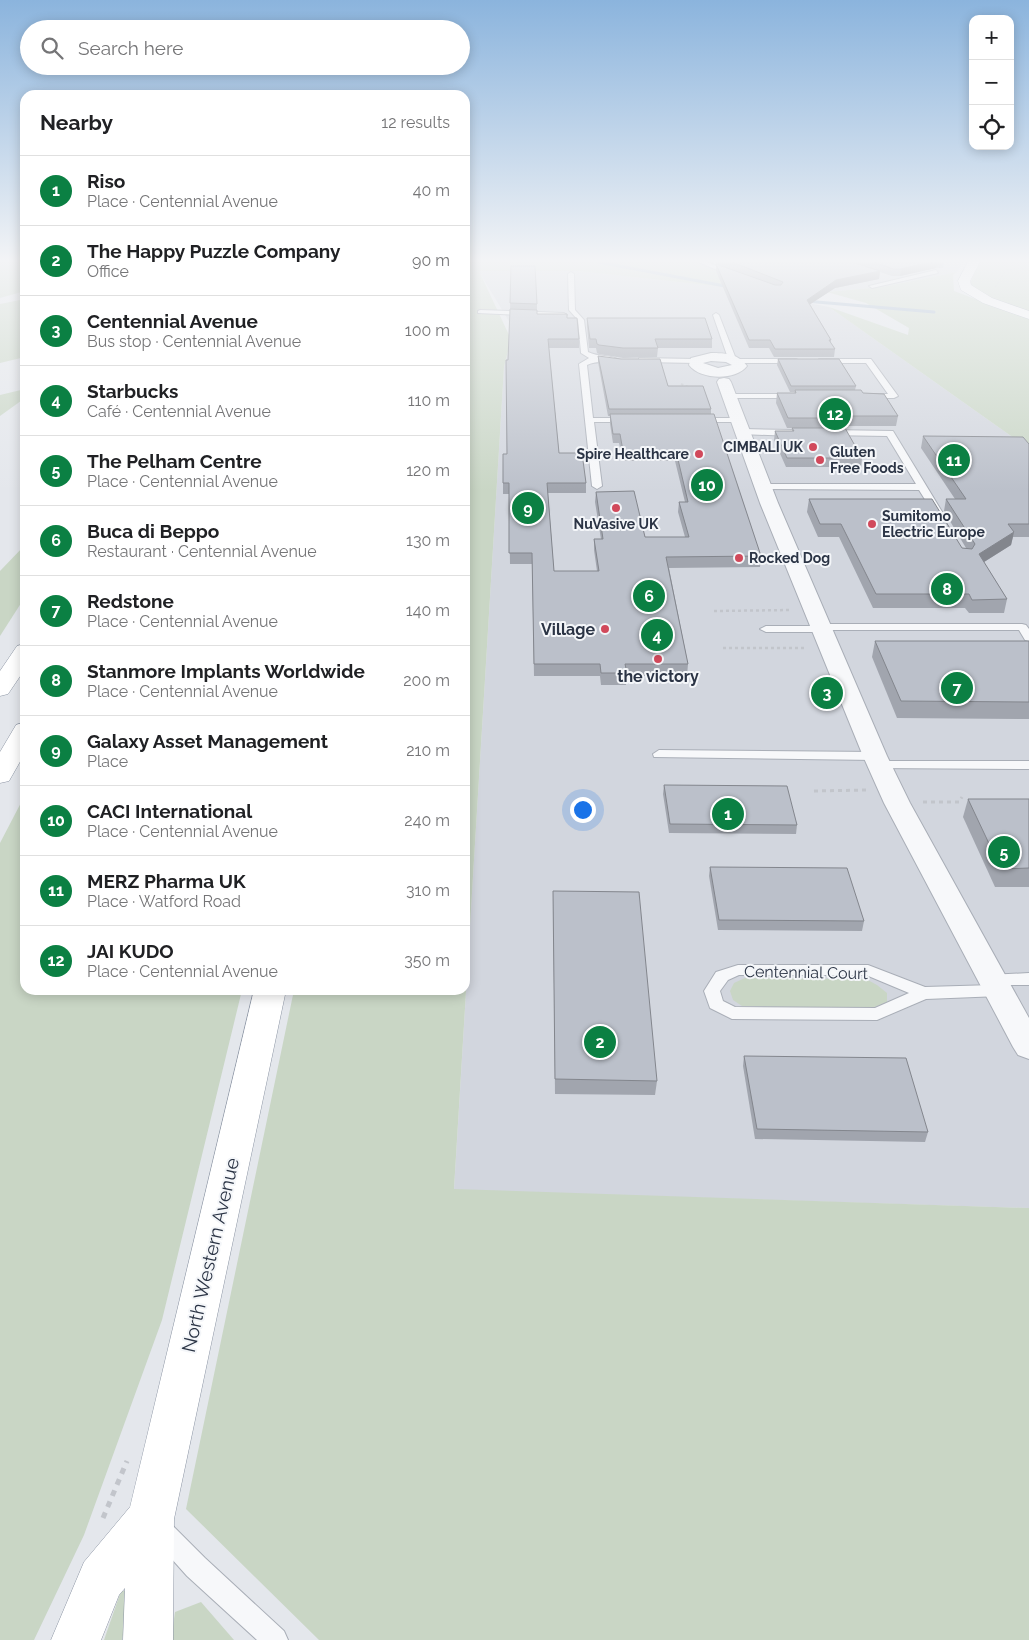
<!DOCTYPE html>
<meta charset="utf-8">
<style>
body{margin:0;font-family:Raleway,sans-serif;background:#f6f6f6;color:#202124}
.controls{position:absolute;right:15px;top:15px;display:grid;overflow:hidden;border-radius:10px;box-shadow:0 2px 12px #0003}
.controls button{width:45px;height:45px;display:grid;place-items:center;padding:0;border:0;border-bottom:1px solid #e0e0e0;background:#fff;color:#202124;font:25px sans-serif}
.you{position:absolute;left:582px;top:809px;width:18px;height:18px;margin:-12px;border:4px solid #fff;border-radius:50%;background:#1a73e8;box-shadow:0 0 0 8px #1a73e833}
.badge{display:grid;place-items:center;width:32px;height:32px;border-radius:50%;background:#0b8043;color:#fff;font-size:16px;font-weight:700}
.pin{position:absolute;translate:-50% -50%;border:2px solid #fff;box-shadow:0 1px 5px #0006}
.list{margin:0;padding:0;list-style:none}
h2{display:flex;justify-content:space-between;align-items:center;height:65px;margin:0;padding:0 20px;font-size:21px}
h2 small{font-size:16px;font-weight:400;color:#757577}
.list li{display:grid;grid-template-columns:32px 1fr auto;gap:15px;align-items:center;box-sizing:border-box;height:70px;padding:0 20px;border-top:1px solid #e0e0e0}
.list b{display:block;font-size:19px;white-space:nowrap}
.list p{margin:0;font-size:16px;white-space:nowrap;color:#757577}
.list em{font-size:16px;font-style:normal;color:#757577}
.icon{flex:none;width:28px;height:28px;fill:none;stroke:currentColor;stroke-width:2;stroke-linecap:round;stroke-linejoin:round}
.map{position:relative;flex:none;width:1029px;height:1640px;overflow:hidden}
.search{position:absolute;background:#fff;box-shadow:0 2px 12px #0003;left:20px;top:20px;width:450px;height:55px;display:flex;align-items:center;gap:12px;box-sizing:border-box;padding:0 18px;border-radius:28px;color:#757577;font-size:19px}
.panel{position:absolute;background:#fff;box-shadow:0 2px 12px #0003;left:20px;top:90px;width:450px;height:905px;border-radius:15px}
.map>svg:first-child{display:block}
.built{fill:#d2d6de}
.green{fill:#c9d6c5}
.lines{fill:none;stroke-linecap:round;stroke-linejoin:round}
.stream{stroke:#9fb4cc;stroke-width:3}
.service-casing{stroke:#a9aeb7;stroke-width:2}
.minor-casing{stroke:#a9aeb7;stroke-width:2}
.primary-casing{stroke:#a3abb8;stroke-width:1}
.trunk-casing{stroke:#8b94a3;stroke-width:1}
.motorway-casing{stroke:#8b94a3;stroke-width:1}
.path-far4{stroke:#c2c5cb;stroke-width:1;stroke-dasharray:2 2;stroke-linecap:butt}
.path-far3{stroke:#c2c5cb;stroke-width:2;stroke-dasharray:2.5 2.5;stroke-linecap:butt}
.path-far2{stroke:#c2c5cb;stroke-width:2.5;stroke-dasharray:3 3;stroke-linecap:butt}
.path-far1{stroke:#c2c5cb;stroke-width:3;stroke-dasharray:4 4;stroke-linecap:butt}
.path{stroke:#c2c5cb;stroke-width:5;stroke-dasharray:6 6;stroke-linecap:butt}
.service{fill:#f7f8fa;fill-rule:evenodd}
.minor{fill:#f7f8fa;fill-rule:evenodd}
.primary{fill:#fff;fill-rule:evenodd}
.trunk{fill:#fff;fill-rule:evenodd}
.motorway{fill:#fff;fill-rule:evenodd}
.wall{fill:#a1a5ae}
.shaded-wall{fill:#83868d}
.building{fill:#bbc0ca;stroke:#83868d}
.poi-dot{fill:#d1495b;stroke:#f4f6f9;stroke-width:2}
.labels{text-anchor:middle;stroke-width:4;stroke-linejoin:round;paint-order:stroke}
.far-poi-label{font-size:14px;font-weight:bold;fill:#2b3445;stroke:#f4f6f9;text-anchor:start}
.poi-label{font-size:16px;font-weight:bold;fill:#2b3445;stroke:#f4f6f9;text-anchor:end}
.street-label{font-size:16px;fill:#2b3445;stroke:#f4f6f9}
.near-street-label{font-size:19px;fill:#2b3445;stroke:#f4f6f9}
</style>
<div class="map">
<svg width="1029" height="1640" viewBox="0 0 1029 1640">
<rect width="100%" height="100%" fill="#e4e7ec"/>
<g class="built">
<path d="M756 262H963L957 272 882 287 827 292Z"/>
<path d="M478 270 578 271 724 287 829 307 1021 443 1029 453V1208L454 1190 504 367 509 347 510 323Z"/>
</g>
<g class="green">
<path d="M0 262H25V291L0 298Z"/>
<path d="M465 262H695L745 282 724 287 578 271H479L509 335V347L504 367 454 1189 1029 1208V1640H319L186 1509 294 990H465Z"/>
<path d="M979 262H1029V313L981 295 969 286Z"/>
<path d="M957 272 953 275 954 291 1029 319V453L1021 443 829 307 908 335 909 328 866 303 827 292 882 287Z"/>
<path d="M25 299V357L0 363V304Z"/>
<path d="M25 389V398L0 416V395Z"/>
<path d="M25 545V597L0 636V571Z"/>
<path d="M25 795V990H242L162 1320 84 1535 34 1640H0V843Z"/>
<path d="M745 978 866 979 877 985 887 993V1002L870 1009 742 1006 733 1000 730 991 734 983Z"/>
<path d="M121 1591H131L122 1640H104Z"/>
<path d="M201 1602 234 1640H171L175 1612Z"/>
</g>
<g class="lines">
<g class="stream">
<path d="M598 262 730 287"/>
<path d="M805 301 934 312"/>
</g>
<g class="service-casing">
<g id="service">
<path d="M698 262H707L737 275 732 276Z"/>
<path d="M936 270 938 273 872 288 869 286Z"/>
<path d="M571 272 574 274 575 310 584 320 588 352C598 357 611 355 620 360 612 365 600 359 587 365L593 418H628L632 420 628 422H594L602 486 597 489 592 486 579 364 589 358 581 353 578 320 569 310 568 274Z"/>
<path d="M480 310 564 313 567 315 564 317 478 313V311Z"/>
<path d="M716 313 719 315 736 359H796L800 361 796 363H737L729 361 713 315Z"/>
<path d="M639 358 696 359 700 361 696 363 642 362H639Z"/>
<path d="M819 359H871L898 396 894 398H864V394H888L866 363H819Z"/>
<path d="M726 394H796L800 396 796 398H726Z"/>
<path d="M694 418H739L743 420 739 422H694Z"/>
<path d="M743 429 792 430 796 433 792 436 740 434V430Z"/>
<path d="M829 430 893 431 944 515 942 517H936L919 490 761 489V485L764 484H916L887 436 826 435 825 433Z"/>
<path d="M820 624H1022L1026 625 1029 629V641L1025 640 1019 630H826L821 632H766L760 629 766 626H815Z"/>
<path d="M659 750 875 752 881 756 875 760 654 757 653 754Z"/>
<path d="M879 761H1029V769L874 768 873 765Z"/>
<path d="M738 965H868L925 987 994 985 988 983 986 979 988 975 1029 973V985H1001L1006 986 1008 990 1006 994 1000 996 926 999 877 1020 732 1019 710 1008 704 991 716 972ZM739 975H866L909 993 875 1008 735 1007 723 1001 720 991 728 980Z"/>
<path d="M162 1519 170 1523 205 1558 284 1631 288 1640H257L187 1576 154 1539 150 1531 154 1523Z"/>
</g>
</g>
<g class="minor-casing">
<g id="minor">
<path d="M711 353C725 353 739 354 747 366 736 381 700 380 689 365L691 358ZM711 361 726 362 732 365 718 368 703 363Z"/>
<path d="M724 378 729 379 731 382 778 503 887 756 910 803 1029 1018V1059L1018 1055 1013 1047 884 803 863 756 760 503 717 382 719 379Z"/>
</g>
</g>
<g class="primary-casing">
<path id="primary" d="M968 262H980L970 281 971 285 992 298 1029 311V319L983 303 961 290 958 281Z"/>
</g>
<g class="trunk-casing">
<path id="trunk" d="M254 990H286L174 1519 173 1640H123L125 1588 119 1595 101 1640H51L84 1562 130 1507Z"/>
</g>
<g class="motorway-casing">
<g id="motorway">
<path d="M25 644V669L8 694 0 696V671L17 646Z"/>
<path d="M25 722V753L9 781 0 783V752L16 725Z"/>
</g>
</g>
<path class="path-far4" d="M995 287 1006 270 1029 267"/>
<path class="path-far3" d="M681 384 688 387"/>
<g class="path-far2">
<path d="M714 611 791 610"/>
<path d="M723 648H806"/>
</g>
<g class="path-far1">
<path d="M814 791 866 790"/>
<path d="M923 802H959L962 797"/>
</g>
<path class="path" d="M103 1518 127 1461"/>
<use href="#service" class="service"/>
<use href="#minor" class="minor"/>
<use href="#primary" class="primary"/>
<use href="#trunk" class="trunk"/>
<use href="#motorway" class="motorway"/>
</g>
<g class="wall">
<path d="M714 262H944L943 268H936L900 276H892L880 272 879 279 835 288 810 304 831 340V343L835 349 834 357H774L769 348H749L716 271V264L729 269Z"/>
<path d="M511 266 537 304V314L567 318 579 339V348H549L559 453 586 483V493H548L554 571H597L594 550V539H601L595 502 596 492 645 537H685L678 512 679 502H685L675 461H623L619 443H613L610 424V416H608L598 362V356L668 386 711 409V414L761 556 760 567 669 568 688 664 687 676H627L626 685H601L600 676H534L532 564H510L509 494H503V454H507Z"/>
<path d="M587 318 712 339V348H658L657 357 623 358 599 354 597 353 596 348H589L587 326Z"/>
<path d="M778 359 856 386 855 390 863 393 898 416 896 426H840L839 428 862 458 861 467H786L774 440 775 431H792V428H787L776 403 777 393H794L795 392H790L777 365Z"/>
<path d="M923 436 1029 444V537H1013L1011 545 984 562 1007 599 1004 613H969L965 608H873L839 537H818L807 512 809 499 962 548H966L944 511 946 499H955L921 448Z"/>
<path d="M875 641H1029V719L897 718 872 657Z"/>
<path d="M664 785 797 825 796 834 669 833 663 794Z"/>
<path d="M968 799H1029V887H995L963 817Z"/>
<path d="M710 867 864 921 862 931 718 930 709 876Z"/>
<path d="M553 891 657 1081 655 1095 555 1094Z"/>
<path d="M744 1056 928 1132 925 1142 755 1139 743 1066Z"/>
</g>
<g class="shaded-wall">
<path d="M930 262H937L936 268 900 276 901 269Z"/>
<path d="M880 271 879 279 835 288 806 307 807 300 836 280Z"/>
<path d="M1014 532 1011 545 976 567 979 554Z"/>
</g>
<g class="building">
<path d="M732 262H852L880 271 836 280 807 300 831 340H829L835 349H775L770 340H749L716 264 775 285H781L783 282Z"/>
<path d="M874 262H931L901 269H893Z"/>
<path d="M511 266H535L537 304 510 303Z"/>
<path d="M510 309 537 310V314H567V318H577L579 339H548L559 453H582L586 483H547L554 571H599L594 539H603L596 492 634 491 645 537H689L679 502H688L676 451H623L620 434H613L610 414H714L761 556 666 557 688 664H625L627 673H601L600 664H534L532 553H509V483H503V454H507L506 360H508Z"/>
<path d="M587 318H705L712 339H655L658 348H623L599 345 597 344 596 339H590Z"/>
<path d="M598 356 621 359H660L668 386H703L711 409H609Z"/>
<path d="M778 359H839L856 386H791Z"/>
<path d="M795 390H861L863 393 884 394 898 416H839L841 418H788L777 393H796Z"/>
<path d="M792 428H845L862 458H787L775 431H794Z"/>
<path d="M923 436 1023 437 1029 444V524H1008L1014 532 979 554 1007 599 972 600 969 594H876L841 524H820L809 499H932L962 548 972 549 975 544 946 499H966Z"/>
<path d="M875 641H1029V702L901 701Z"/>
<path d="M664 785 787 786 797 825 670 824Z"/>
<path d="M968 799H1029V868L1001 869Z"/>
<path d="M710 867 847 868 864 921 719 920Z"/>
<path d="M553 891 639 892 657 1081 555 1079Z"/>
<path d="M744 1056 906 1058 928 1132 757 1129Z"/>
</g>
<linearGradient id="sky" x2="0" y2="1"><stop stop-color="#8bb4dd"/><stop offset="0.53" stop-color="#f3f4f6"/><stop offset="1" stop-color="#f3f4f6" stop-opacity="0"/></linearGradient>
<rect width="1029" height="492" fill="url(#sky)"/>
<g class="poi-dot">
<circle cx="813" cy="447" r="5"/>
<circle cx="699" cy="454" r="5"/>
<circle cx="820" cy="460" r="5"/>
<circle cx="616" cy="508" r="5"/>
<circle cx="872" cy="524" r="5"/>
<circle cx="739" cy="558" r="5"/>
<circle cx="605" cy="629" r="5"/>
<circle cx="658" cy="659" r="5"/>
</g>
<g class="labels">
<g class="far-poi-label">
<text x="803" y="452" text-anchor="end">CIMBALI UK</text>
<text x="830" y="457">Gluten<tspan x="830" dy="16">Free Foods</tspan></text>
<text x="689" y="459" text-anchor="end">Spire Healthcare</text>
<text x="882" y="521">Sumitomo<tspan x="882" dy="16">Electric Europe</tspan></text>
<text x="616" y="529" text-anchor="middle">NuVasive UK</text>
<text x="749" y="563">Rocked Dog</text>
</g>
<g class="poi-label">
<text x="595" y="635">Village</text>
<text x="658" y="682" text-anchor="middle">the victory</text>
</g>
<g class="street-label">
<text transform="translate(806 972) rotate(1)" y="6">Centennial Court</text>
</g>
<g class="near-street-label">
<text transform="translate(210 1255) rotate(-77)" y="7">North Western Avenue</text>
</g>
</g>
</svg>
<div class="controls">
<button>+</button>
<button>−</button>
<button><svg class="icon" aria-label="locate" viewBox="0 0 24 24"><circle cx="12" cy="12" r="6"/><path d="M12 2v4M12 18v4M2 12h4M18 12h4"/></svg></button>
</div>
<div class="you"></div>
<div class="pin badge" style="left:728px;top:814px">1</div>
<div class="pin badge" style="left:600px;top:1042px">2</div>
<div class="pin badge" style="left:827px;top:693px">3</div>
<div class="pin badge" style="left:657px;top:635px">4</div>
<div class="pin badge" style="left:1004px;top:852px">5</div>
<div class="pin badge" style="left:649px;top:596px">6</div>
<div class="pin badge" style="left:957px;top:688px">7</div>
<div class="pin badge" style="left:947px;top:589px">8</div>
<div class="pin badge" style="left:528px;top:508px">9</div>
<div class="pin badge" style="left:707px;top:485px">10</div>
<div class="pin badge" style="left:954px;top:460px">11</div>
<div class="pin badge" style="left:835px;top:414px">12</div>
<div class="search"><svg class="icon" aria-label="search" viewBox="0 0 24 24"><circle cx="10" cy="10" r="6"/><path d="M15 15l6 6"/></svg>Search here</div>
<section class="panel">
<h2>Nearby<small>12 results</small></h2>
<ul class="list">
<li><span class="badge">1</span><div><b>Riso</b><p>Place · Centennial Avenue</p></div><em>40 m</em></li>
<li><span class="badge">2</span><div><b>The Happy Puzzle Company</b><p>Office</p></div><em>90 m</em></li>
<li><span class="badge">3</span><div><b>Centennial Avenue</b><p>Bus stop · Centennial Avenue</p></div><em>100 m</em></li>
<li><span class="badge">4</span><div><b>Starbucks</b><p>Café · Centennial Avenue</p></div><em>110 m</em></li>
<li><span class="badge">5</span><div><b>The Pelham Centre</b><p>Place · Centennial Avenue</p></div><em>120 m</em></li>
<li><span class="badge">6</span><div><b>Buca di Beppo</b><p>Restaurant · Centennial Avenue</p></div><em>130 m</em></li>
<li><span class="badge">7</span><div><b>Redstone</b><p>Place · Centennial Avenue</p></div><em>140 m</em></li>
<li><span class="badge">8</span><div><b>Stanmore Implants Worldwide</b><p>Place · Centennial Avenue</p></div><em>200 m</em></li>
<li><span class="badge">9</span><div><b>Galaxy Asset Management</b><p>Place</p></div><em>210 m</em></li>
<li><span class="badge">10</span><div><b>CACI International</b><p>Place · Centennial Avenue</p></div><em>240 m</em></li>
<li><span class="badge">11</span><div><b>MERZ Pharma UK</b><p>Place · Watford Road</p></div><em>310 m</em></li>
<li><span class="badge">12</span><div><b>JAI KUDO</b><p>Place · Centennial Avenue</p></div><em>350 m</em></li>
</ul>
</section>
</div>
